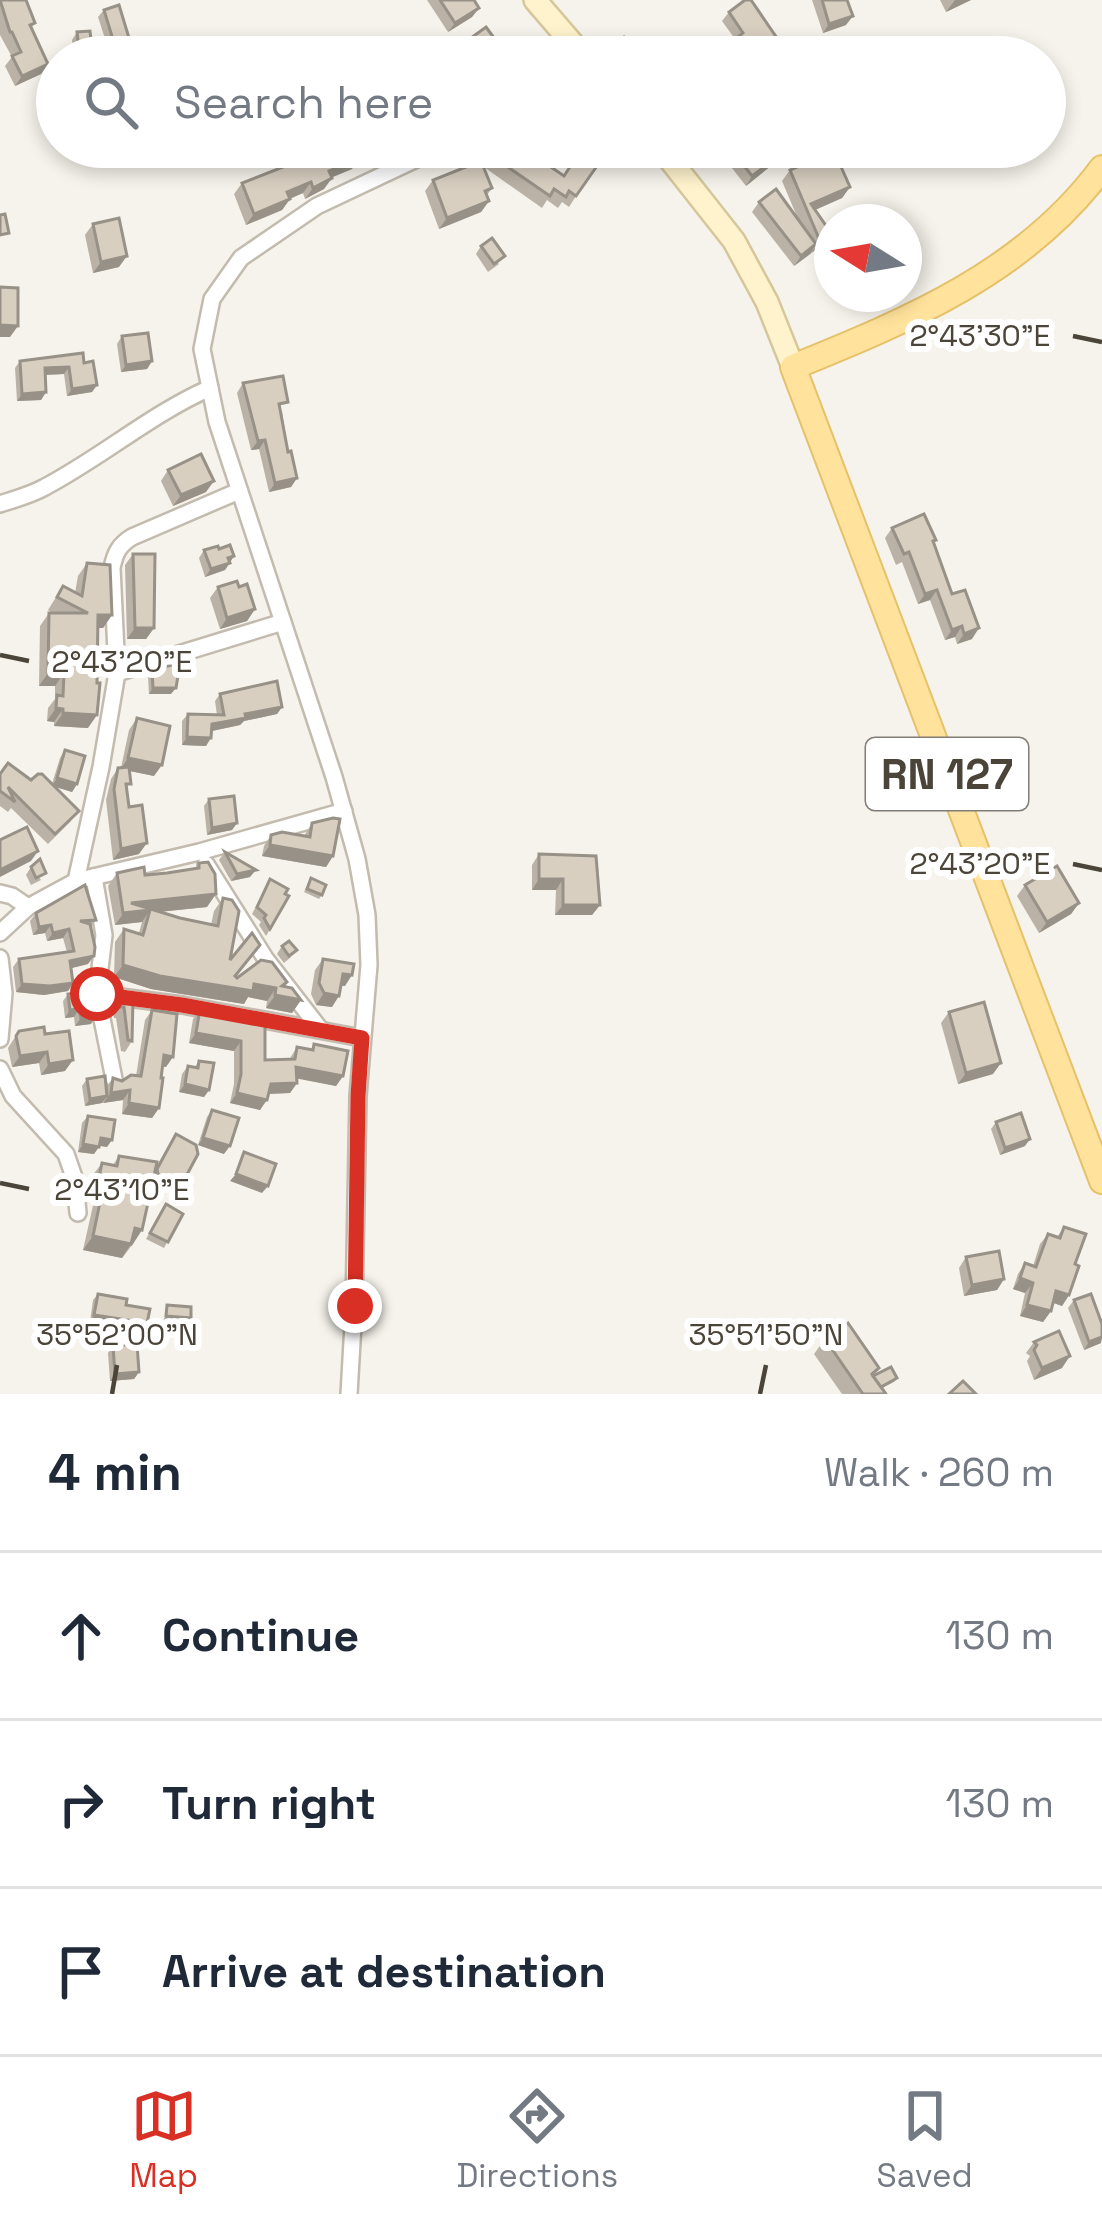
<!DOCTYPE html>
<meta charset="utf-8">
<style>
body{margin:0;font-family:"Space Grotesk",sans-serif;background:#f6f6f7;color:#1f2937}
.compass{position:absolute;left:814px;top:204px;width:108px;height:108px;border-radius:50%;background:#fff;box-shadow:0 6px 18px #0003;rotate:281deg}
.stop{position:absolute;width:36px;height:36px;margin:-27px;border:9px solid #d93025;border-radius:50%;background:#fff}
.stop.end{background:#d93025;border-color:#fff;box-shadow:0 3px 12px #0008}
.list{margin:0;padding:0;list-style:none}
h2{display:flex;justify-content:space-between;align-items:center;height:156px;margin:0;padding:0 48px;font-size:51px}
h2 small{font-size:39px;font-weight:400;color:#747a83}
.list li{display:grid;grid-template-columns:78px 1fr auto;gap:36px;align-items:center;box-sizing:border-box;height:168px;padding:0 48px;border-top:3px solid #e0e1e3}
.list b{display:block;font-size:45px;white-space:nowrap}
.list em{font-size:39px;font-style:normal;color:#747a83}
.icon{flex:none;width:66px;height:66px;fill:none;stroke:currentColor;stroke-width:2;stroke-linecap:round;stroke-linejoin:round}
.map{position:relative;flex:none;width:1102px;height:1394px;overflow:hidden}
.search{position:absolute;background:#fff;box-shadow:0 6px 18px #0003;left:36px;right:36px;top:36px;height:132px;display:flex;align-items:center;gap:30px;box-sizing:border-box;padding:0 42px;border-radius:66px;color:#747a83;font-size:45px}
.sheet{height:660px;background:#fff}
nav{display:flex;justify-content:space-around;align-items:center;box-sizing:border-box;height:168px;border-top:3px solid #e0e1e3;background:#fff;font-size:33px;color:#747a83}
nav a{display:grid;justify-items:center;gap:6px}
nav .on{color:#d93025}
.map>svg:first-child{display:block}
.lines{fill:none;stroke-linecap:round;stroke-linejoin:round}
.street-casing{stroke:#c2bbae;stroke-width:20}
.secondary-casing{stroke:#d6c79b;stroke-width:26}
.primary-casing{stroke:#e6c16a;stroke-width:28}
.street{stroke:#fff;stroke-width:15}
.secondary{stroke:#fff3cd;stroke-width:21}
.primary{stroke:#ffe39c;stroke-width:24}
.wall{fill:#bab2a6}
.shaded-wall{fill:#979187}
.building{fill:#d8cfc1;stroke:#979187;stroke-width:3}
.route{stroke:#d93025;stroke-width:15}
.ticks{fill:none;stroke:#4b4439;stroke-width:4.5}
.labels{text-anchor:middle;stroke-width:12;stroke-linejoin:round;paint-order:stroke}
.shield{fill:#fff;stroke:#817c74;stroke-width:3}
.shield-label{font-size:42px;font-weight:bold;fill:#4b4439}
.ticks-label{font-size:30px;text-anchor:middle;fill:#4b4439;stroke:#fff;stroke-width:12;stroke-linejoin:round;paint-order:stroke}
</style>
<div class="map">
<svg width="1102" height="1394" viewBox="0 0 1102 1394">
<rect width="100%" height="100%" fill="#f6f3ec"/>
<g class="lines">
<g class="street-casing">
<g id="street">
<path d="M0 504C15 499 31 495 45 487 102 457 151 414 210 388"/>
<path d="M117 673 112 568C115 553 119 545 132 537L239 491"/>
<path d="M206 864 265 958 320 1029"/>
<path d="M94 877 104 935 97 994 114 1079"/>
<path d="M76 881 101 767 117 673 283 622"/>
<path d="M0 893 12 896 28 907"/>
<path d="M0 933 28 907 76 881 199 852 344 811"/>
<path d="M0 958 4 993 0 1039"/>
<path d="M97 994 182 1005 362 1038"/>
<path d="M0 1069 13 1096 66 1154 75 1180 78 1213"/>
<path d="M349 1394 354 1307 358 1096 369 965 367 915 357 859 334 777 217 422 202 349 212 299 241 258 317 206 442 147"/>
</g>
</g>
<g class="secondary-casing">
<g id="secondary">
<path d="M535 0 584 57"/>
<path d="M660 147 734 241 767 302 793 367"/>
</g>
</g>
<g class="primary-casing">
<path id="primary" d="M1102 168C1025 272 909 320 793 367L1102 1181"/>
</g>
<use href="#street" class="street"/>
<use href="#secondary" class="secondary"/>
<use href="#primary" class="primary"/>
</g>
<g class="wall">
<path d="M0 0 35 23 31 28 48 64 41 74 15 86 5 66 12 57 0 35Z"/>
<path d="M427 0H474L479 8 472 17 448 32Z"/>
<path d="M812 0H847L846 25 823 33Z"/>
<path d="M940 0H971L946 12Z"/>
<path d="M104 10 129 38 124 46 109 51 98 17Z"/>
<path d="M729 12 790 57H711L735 39 722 21Z"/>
<path d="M77 32 92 48 87 55 74 56 72 40Z"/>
<path d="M464 43 497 56 464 57 459 50Z"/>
<path d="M311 147H316L352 169 332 177 324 189 305 199 303 193 290 199 282 210 246 225 234 194 242 183 308 157 306 153Z"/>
<path d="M494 147 535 156 576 196 569 207 562 202 558 208 547 200 542 208 484 167 492 188 487 195 489 201 481 212 439 229 425 191 433 180 483 164Z"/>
<path d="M721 147H796L790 156 774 167 772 165 746 186 728 163 731 160Z"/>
<path d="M790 170 850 187 842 198 815 210 831 233 824 244 794 266 752 212 759 202 798 219 782 181Z"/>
<path d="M93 224 119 267 93 273 85 235Z"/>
<path d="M481 246 499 264 488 272 476 254Z"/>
<path d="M122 336 152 361 147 369 121 372 117 344Z"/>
<path d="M20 361 84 363 97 385 92 392 67 396 64 374 46 375V392L41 400 17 401 15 368Z"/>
<path d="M243 383 282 411 288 452 297 478 291 487 269 492 259 449 251 450 237 393Z"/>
<path d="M168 470 206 492 173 506 161 481Z"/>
<path d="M892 528 936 540 934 543 952 594 972 639 957 644 955 637 945 640 930 600 918 604 902 562 896 565 885 538Z"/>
<path d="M204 550 234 556 225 570 205 577 199 558Z"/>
<path d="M133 554 154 628 146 639H127L125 565Z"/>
<path d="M87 563 112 615 103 628H98L88 728 54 726V722L47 721 48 708 55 699V686H39L40 626 49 613H52L48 610 63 586 75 593 78 576Z"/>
<path d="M218 587H239L255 609 247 621 220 629 210 598Z"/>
<path d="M152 670 171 694H149L148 676Z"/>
<path d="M220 694 282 707 277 714 244 721 240 725 212 731 206 746 182 745V721L188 714 217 715 215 701Z"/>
<path d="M137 718 154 776 129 771 126 790 139 854 113 860 106 800 111 779 118 768H121L129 730Z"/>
<path d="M65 750 77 784 72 792 54 786 71 821 48 844 11 808 8 812 0 806V774L52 784 60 758Z"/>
<path d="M209 799 237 823 232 830 207 835 204 806Z"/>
<path d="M312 823 333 856 326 867 262 856 264 846 271 835 304 836Z"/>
<path d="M225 852 250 877 231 881 219 860Z"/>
<path d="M539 854 600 905 592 915H555L556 890H532V865Z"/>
<path d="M199 863 207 907 159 912 211 925 214 911 223 898 230 960 236 977 287 982 284 986 301 1000 292 1013 266 1008 267 1001 248 997 244 1004 151 989 114 977 115 942 124 929 139 933 142 922 115 925 108 886 117 873 145 875 195 869Z"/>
<path d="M31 867 41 880 31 885 26 875Z"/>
<path d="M311 878 322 895 319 899 304 892Z"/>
<path d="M270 879V929L266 936 259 925 261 922 252 914Z"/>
<path d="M1025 885 1079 903 1071 914 1039 933 1017 896Z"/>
<path d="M36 913 96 920 91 927 88 964 71 968 73 983 68 991 44 995 16 992 13 967 19 959 67 952 63 938 47 941 45 933 33 935 30 921Z"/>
<path d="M282 946 291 957 284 963 277 954Z"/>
<path d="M323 959 345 986H341L332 1007 316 1005 311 994 315 970Z"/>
<path d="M68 994 91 1024 75 1026 74 1017 65 1018 63 1001Z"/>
<path d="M120 997 133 999 132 1041 125 1052 121 1051 116 1018H114L112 1008Z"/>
<path d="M200 1009 265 1060H289L297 1047 311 1049 314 1044 343 1076 336 1086 297 1078V1083L290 1093 268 1094 260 1110 230 1103 234 1084V1051L189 1043 193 1019Z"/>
<path d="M152 1010 166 1067 163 1066 159 1108 152 1118 122 1114 123 1100 103 1103 104 1101 102 1103 85 1106 82 1086 87 1079 106 1087 113 1078 122 1081 136 1076 145 1020Z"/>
<path d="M949 1012 993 1074 958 1084 941 1023Z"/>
<path d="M19 1031 45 1034 65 1071 41 1075 39 1063 12 1067 8 1048Z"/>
<path d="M199 1061 209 1090 204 1097 179 1092 182 1074 188 1066 194 1068Z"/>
<path d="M212 1110 224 1154 198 1145 207 1117Z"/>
<path d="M88 1116 107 1147 99 1146 94 1154 78 1152 82 1123Z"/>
<path d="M996 1122 1025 1146 1000 1155 991 1129Z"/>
<path d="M176 1134 183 1182 175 1193 165 1188 162 1192 152 1186 133 1244 122 1258 83 1250 96 1192 89 1191 92 1176 102 1163 113 1165 119 1156 155 1169Z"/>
<path d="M162 1210 183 1214 164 1248 146 1239Z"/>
<path d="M1064 1227 1075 1264 1069 1295 1062 1306 1053 1303 1051 1311 1043 1322 1020 1316 1025 1293 1013 1289 1018 1274 1025 1263 1033 1266 1040 1244 1048 1234 1057 1237Z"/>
<path d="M966 1257 1004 1279 997 1290 964 1296 959 1268Z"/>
<path d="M98 1294 126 1305 147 1323 143 1329 90 1322 93 1300Z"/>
<path d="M1074 1300 1101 1343 1084 1350 1068 1308Z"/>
<path d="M825 1339 873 1376 897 1378 894 1382 882 1388 886 1394H842L814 1354Z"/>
<path d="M1034 1342 1062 1368 1034 1380 1027 1361 1030 1356 1026 1353Z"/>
<path d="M113 1346 139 1372 134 1379 110 1381 108 1353Z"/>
</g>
<g class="shaded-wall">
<path d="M955 0H971L946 12Z"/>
<path d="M479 8 472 17 448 32 455 23Z"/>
<path d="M853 16 846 25 823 33 829 24Z"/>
<path d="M129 38 124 46 109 51 114 43Z"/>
<path d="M92 48 87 55 74 56 79 49Z"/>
<path d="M48 64 41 74 15 86 22 76Z"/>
<path d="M796 147 790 156 774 167 781 158Z"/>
<path d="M779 156 772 165 746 186 752 176Z"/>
<path d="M360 158 352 169 321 182 329 171Z"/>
<path d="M332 178 324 189 305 199 313 188Z"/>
<path d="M311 182 303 193 279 203 287 192Z"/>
<path d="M850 187 842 198 808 213 811 204Z"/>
<path d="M290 199 282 210 246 225 254 214Z"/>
<path d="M489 201 481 212 439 229 447 218Z"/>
<path d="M831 233 824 244 812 252 820 241Z"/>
<path d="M816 244 810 254 794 266 801 256Z"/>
<path d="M127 256 119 267 93 273 101 262Z"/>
<path d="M0 325 18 326 10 337H0Z"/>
<path d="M152 361 147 369 121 372 126 365Z"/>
<path d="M69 367 64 374 40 375 45 368Z"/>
<path d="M97 385 92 392 67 396 72 389Z"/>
<path d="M46 392 41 400 17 401 22 394Z"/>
<path d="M265 440 259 449 251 450 258 441Z"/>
<path d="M297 478 291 487 269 492 275 483Z"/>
<path d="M214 481 206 492 173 506 181 495Z"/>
<path d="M234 556 225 570 205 577 211 569Z"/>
<path d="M937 590 930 600 918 604 925 594Z"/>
<path d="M255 609 247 621 220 629 227 618Z"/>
<path d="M98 615H112L103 628H89Z"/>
<path d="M962 626 955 637 945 640 952 630Z"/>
<path d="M135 628H154L146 639H127Z"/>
<path d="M979 628 972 639 957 644 964 634Z"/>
<path d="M48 673H64L55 686H39Z"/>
<path d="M153 688H176L171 694H149Z"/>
<path d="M282 707 277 714 244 721 240 725 207 732 212 724 245 714Z"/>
<path d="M56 708 63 709 54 722 47 721Z"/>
<path d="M63 713 97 715 88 728 54 726Z"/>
<path d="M187 737 211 738 206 746 182 745Z"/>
<path d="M128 758 162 765 154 776 121 769Z"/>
<path d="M57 778 77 784 72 792 52 786Z"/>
<path d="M237 823 232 830 207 835 212 828Z"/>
<path d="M147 843 139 854 113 860 121 849Z"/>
<path d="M270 845 333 856 326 867 262 856Z"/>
<path d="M38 851 31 861 0 877V870Z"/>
<path d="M256 870 250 877 231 881 237 874Z"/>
<path d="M539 879H563L556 890H532Z"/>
<path d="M216 894 207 907 148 913 142 922 115 925 131 903Z"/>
<path d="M1079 903 1071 914 1039 933 1047 922Z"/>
<path d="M563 905H600L592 915H555Z"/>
<path d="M51 925 45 933 33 935 39 927Z"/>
<path d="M69 929 63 938 47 941 53 933Z"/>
<path d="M260 945 227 987 254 984 276 988 267 1001 248 997 244 1004 151 989 114 977 123 965 227 987Z"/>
<path d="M94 956 88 964 64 970 70 961Z"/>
<path d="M343 974 352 975 345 986 335 985Z"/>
<path d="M287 982 277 996 301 1000 292 1013 266 1008 282 986Z"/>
<path d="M73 983 68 991 44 995 16 992 22 984Z"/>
<path d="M324 993 339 996 332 1007 316 1005Z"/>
<path d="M79 1009 74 1017 65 1018 70 1010Z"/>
<path d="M96 1016 91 1024 75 1026 81 1018Z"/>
<path d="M196 1033 241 1041 234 1051 189 1043Z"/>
<path d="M47 1052 39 1063 12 1067 20 1056Z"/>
<path d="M164 1055 173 1057 166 1067 157 1065Z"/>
<path d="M73 1060 65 1071 41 1075 49 1064Z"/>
<path d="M1001 1063 993 1074 958 1084 966 1073Z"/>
<path d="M296 1067 343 1076 336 1086 289 1077Z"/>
<path d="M297 1083 290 1093 264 1094 271 1084Z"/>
<path d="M185 1084 209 1090 204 1097 179 1092Z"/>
<path d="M130 1090 123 1100 103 1103 111 1093Z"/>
<path d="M237 1093 267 1100 260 1110 230 1103Z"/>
<path d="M107 1096 102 1103 85 1106 90 1099Z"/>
<path d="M129 1103 159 1108 152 1118 122 1114Z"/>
<path d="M101 1138 112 1140 107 1147 96 1145Z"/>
<path d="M203 1138 230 1146 224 1154 198 1145Z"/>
<path d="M1030 1139 1025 1146 1000 1155 1005 1148Z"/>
<path d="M83 1144 99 1147 94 1154 78 1152Z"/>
<path d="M236 1174 268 1186 262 1193 230 1181Z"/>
<path d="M99 1177 105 1178 96 1192 89 1191Z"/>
<path d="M135 1228 142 1230 133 1244 125 1242Z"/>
<path d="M93 1236 131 1244 122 1258 83 1250Z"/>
<path d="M1020 1278 1033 1283 1025 1293 1013 1289Z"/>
<path d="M1004 1279 997 1290 964 1296 972 1285Z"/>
<path d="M1056 1291 1069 1295 1062 1306 1049 1301Z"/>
<path d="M1027 1305 1051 1311 1043 1322 1020 1316Z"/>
<path d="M94 1315 147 1323 143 1329 90 1322Z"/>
<path d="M166 1316 191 1318 185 1325 161 1324Z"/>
<path d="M1102 1337 1101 1343 1084 1350 1089 1342Z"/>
<path d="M1070 1356 1062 1368 1034 1380 1042 1368Z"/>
<path d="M139 1372 134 1379 110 1381 115 1374Z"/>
</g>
<g class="building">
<path d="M0 0H26L35 23 30 25 48 64 22 76 12 56 21 52 12 32H10Z"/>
<path d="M440 0H474L479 8 455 23Z"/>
<path d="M745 0H751L790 57H756L754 54 749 57H713L743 33 729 12Z"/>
<path d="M822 0H847L853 16 829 24Z"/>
<path d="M119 5 129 38 114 43 104 10Z"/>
<path d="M486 27 502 49 491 57H475L464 43Z"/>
<path d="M90 31 92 48 79 49 77 32Z"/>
<path d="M624 37 633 47 622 56 614 45Z"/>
<path d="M663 44 673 57H645Z"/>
<path d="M316 147H356L360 158 329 171 332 178 313 188 311 182 287 192 290 199 254 214 242 183 319 153Z"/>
<path d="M494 147H528L537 153 535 156 564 176 583 147H591L604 156 576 196 569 191 566 197 554 189 550 196 489 154Z"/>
<path d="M735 147H796L781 158 779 156 752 176 735 154 738 151Z"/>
<path d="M834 151 850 187 811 204 831 233 820 241 790 170Z"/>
<path d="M481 161 492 188 485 191 489 201 447 218 433 180Z"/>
<path d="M776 189 816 244 801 256 759 202Z"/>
<path d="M5 214 9 233 0 235V215Z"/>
<path d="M119 218 127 256 101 262 93 224Z"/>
<path d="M492 238 505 256 494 264 481 246Z"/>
<path d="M0 287 18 288V326L0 325Z"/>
<path d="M148 333 152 361 126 365 122 336Z"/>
<path d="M83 353 84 363 93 361 97 385 72 389 69 367 45 368 46 392 22 394 20 361Z"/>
<path d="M283 376 288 402 279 404 288 452 291 451 297 478 275 483 265 440 258 441 243 383Z"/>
<path d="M201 454 214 481 181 495 168 470Z"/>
<path d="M924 514 936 540 933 541 952 594 965 590 979 628 964 634 962 626 952 630 937 590 925 594 909 552 904 554 892 528Z"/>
<path d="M230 545 234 556 228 558 230 563 211 569 204 550 218 546 219 549Z"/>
<path d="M133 554H155L154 628H135Z"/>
<path d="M87 563 110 565 112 615H98L97 683H100L97 715 63 713V709L56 708 57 695 63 696 64 673H48L49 613H88L57 597 63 586 82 596Z"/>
<path d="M237 581 239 587 247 584 255 609 227 618 218 587Z"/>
<path d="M180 663 176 688H153L152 670Z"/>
<path d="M277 681 282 707 245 714 246 718 212 724 211 738 187 737 188 714 224 715 220 694Z"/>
<path d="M137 718 170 726 162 765 128 758Z"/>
<path d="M65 750 85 756 77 784 57 778Z"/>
<path d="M8 763 31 780 38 774H42L79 811 55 834 8 787 15 802 0 791V774Z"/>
<path d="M129 767 131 784H126L129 807 142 805 147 843 121 849 114 789 118 768Z"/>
<path d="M234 796 237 823 212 828 209 799Z"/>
<path d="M333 818 340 819 333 856 270 845 271 835 282 832 310 837 312 823Z"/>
<path d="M27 827 38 851 0 870V840Z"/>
<path d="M225 852 256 870 237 874Z"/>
<path d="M539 854 596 856 600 905H563V879H539Z"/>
<path d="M40 859 46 873 36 878 31 867Z"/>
<path d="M208 862 215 874 216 894 131 903 180 918 218 926 223 898 232 900 239 911 230 960 252 933 260 945 235 976 237 978 261 960 272 962 287 982 282 986 292 988 301 1000 275 995 276 988 254 984 253 991 160 976 123 965 124 929 143 935 150 910 123 913 117 873 144 867 145 875 167 873 199 868V863Z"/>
<path d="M1057 866 1079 903 1047 922 1025 885Z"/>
<path d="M311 878 326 885 322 895 307 889Z"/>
<path d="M270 879 288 889 285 894 289 896 270 929 264 918 266 915 257 907Z"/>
<path d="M85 885 96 920 80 921 90 924 95 947 94 956 70 961 73 983 50 986 22 984 19 959 74 951 69 929 53 933 51 925 39 927 36 913Z"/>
<path d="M289 941 297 950 289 956 282 946Z"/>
<path d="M323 959 354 964 352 975 343 974 339 996 324 993 319 983Z"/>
<path d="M91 991 96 1016 81 1018 79 1009 70 1010 68 994Z"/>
<path d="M120 997 133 999 132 1041 128 1040 124 1007H121Z"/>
<path d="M984 1002 1001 1063 966 1073 949 1012Z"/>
<path d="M200 1009 265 1021V1060L295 1059 297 1047 313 1050 314 1044 348 1051 343 1076 296 1067 297 1083 271 1084 267 1100 237 1093 241 1074V1041L196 1033Z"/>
<path d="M152 1010 177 1014 173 1057 164 1055 161 1078H163L159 1108 129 1103 130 1090 111 1093 113 1078 122 1081 131 1075 141 1076Z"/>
<path d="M44 1027 45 1034 69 1031 73 1060 49 1064 47 1052 20 1056 16 1036 19 1031Z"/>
<path d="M199 1061 214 1063 209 1090 185 1084 188 1066 198 1068Z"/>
<path d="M105 1076 107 1096 90 1099 87 1079Z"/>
<path d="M212 1110 239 1118 230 1146 203 1138Z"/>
<path d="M1021 1113 1030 1139 1005 1148 996 1122Z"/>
<path d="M88 1116 115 1120 112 1140 101 1138 99 1147 83 1144Z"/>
<path d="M176 1134 196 1145 198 1154 183 1182 172 1176 170 1181 158 1174 157 1169Z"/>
<path d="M244 1152 276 1164 268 1186 236 1174Z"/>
<path d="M119 1156 157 1162 142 1230 135 1228 131 1244 93 1236 105 1178 99 1177 102 1163 117 1166Z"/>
<path d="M166 1204 183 1214 168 1242 150 1233Z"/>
<path d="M1064 1227 1086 1234 1075 1264 1079 1266 1069 1295 1056 1291 1051 1311 1027 1305 1033 1283 1020 1278 1025 1263 1036 1267 1048 1234 1060 1238Z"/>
<path d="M999 1251 1004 1279 972 1285 966 1257Z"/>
<path d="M98 1294 127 1299 126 1305 150 1309 147 1323 94 1315Z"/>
<path d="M1091 1294 1102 1324V1337L1089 1342 1074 1300Z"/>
<path d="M167 1305 191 1307V1318L166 1316Z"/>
<path d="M848 1323 879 1368 872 1374 886 1394H863L825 1339Z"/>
<path d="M1059 1331 1070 1356 1042 1368 1034 1350 1037 1345 1034 1342Z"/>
<path d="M137 1344 139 1372 115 1374 113 1346Z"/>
<path d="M891 1367 897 1378 881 1387 873 1376Z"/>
<path d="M963 1381 976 1394H949Z"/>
</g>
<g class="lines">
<path class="route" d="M97 994 182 1005 362 1038 358 1096 355 1306"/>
</g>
<path class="ticks" d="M1073 336 1102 342M0 655 29 661M1073 864 1102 870M0 1183 29 1189M112 1394 117 1365M760 1394 766 1365"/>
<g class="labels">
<rect class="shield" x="866" y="738" width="162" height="72" rx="9"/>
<g class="shield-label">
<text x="947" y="789">RN 127</text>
</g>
</g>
<g class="ticks-label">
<text x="980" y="346">2°43'30"E</text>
<text x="122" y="672">2°43'20"E</text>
<text x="980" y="874">2°43'20"E</text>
<text x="122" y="1200">2°43'10"E</text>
<text x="117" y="1345">35°52'00"N</text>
<text x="766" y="1345">35°51'50"N</text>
</g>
</svg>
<svg class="compass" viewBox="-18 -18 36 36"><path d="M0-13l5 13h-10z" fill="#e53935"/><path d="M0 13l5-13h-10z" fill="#747a83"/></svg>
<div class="stop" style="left:97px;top:994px"></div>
<div class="stop end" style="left:355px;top:1306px"></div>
<div class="search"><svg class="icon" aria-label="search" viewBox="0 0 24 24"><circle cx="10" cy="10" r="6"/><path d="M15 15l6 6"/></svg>Search here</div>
</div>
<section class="sheet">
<h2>4 min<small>Walk · 260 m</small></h2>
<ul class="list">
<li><svg class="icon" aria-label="ahead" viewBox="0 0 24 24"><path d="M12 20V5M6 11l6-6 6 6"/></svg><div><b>Continue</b></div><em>130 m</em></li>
<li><svg class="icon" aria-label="right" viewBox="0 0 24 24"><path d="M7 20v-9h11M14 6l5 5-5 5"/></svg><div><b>Turn right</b></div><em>130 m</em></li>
<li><svg class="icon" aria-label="arrive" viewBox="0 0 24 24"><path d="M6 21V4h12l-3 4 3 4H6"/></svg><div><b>Arrive at destination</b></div></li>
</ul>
</section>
<nav>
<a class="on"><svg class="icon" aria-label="map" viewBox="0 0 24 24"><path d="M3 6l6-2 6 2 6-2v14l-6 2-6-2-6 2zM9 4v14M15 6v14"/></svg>Map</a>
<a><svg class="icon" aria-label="directions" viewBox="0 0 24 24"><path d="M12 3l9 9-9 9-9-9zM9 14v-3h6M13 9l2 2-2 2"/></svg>Directions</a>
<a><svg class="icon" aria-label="saved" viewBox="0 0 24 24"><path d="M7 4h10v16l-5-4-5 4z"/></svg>Saved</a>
</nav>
